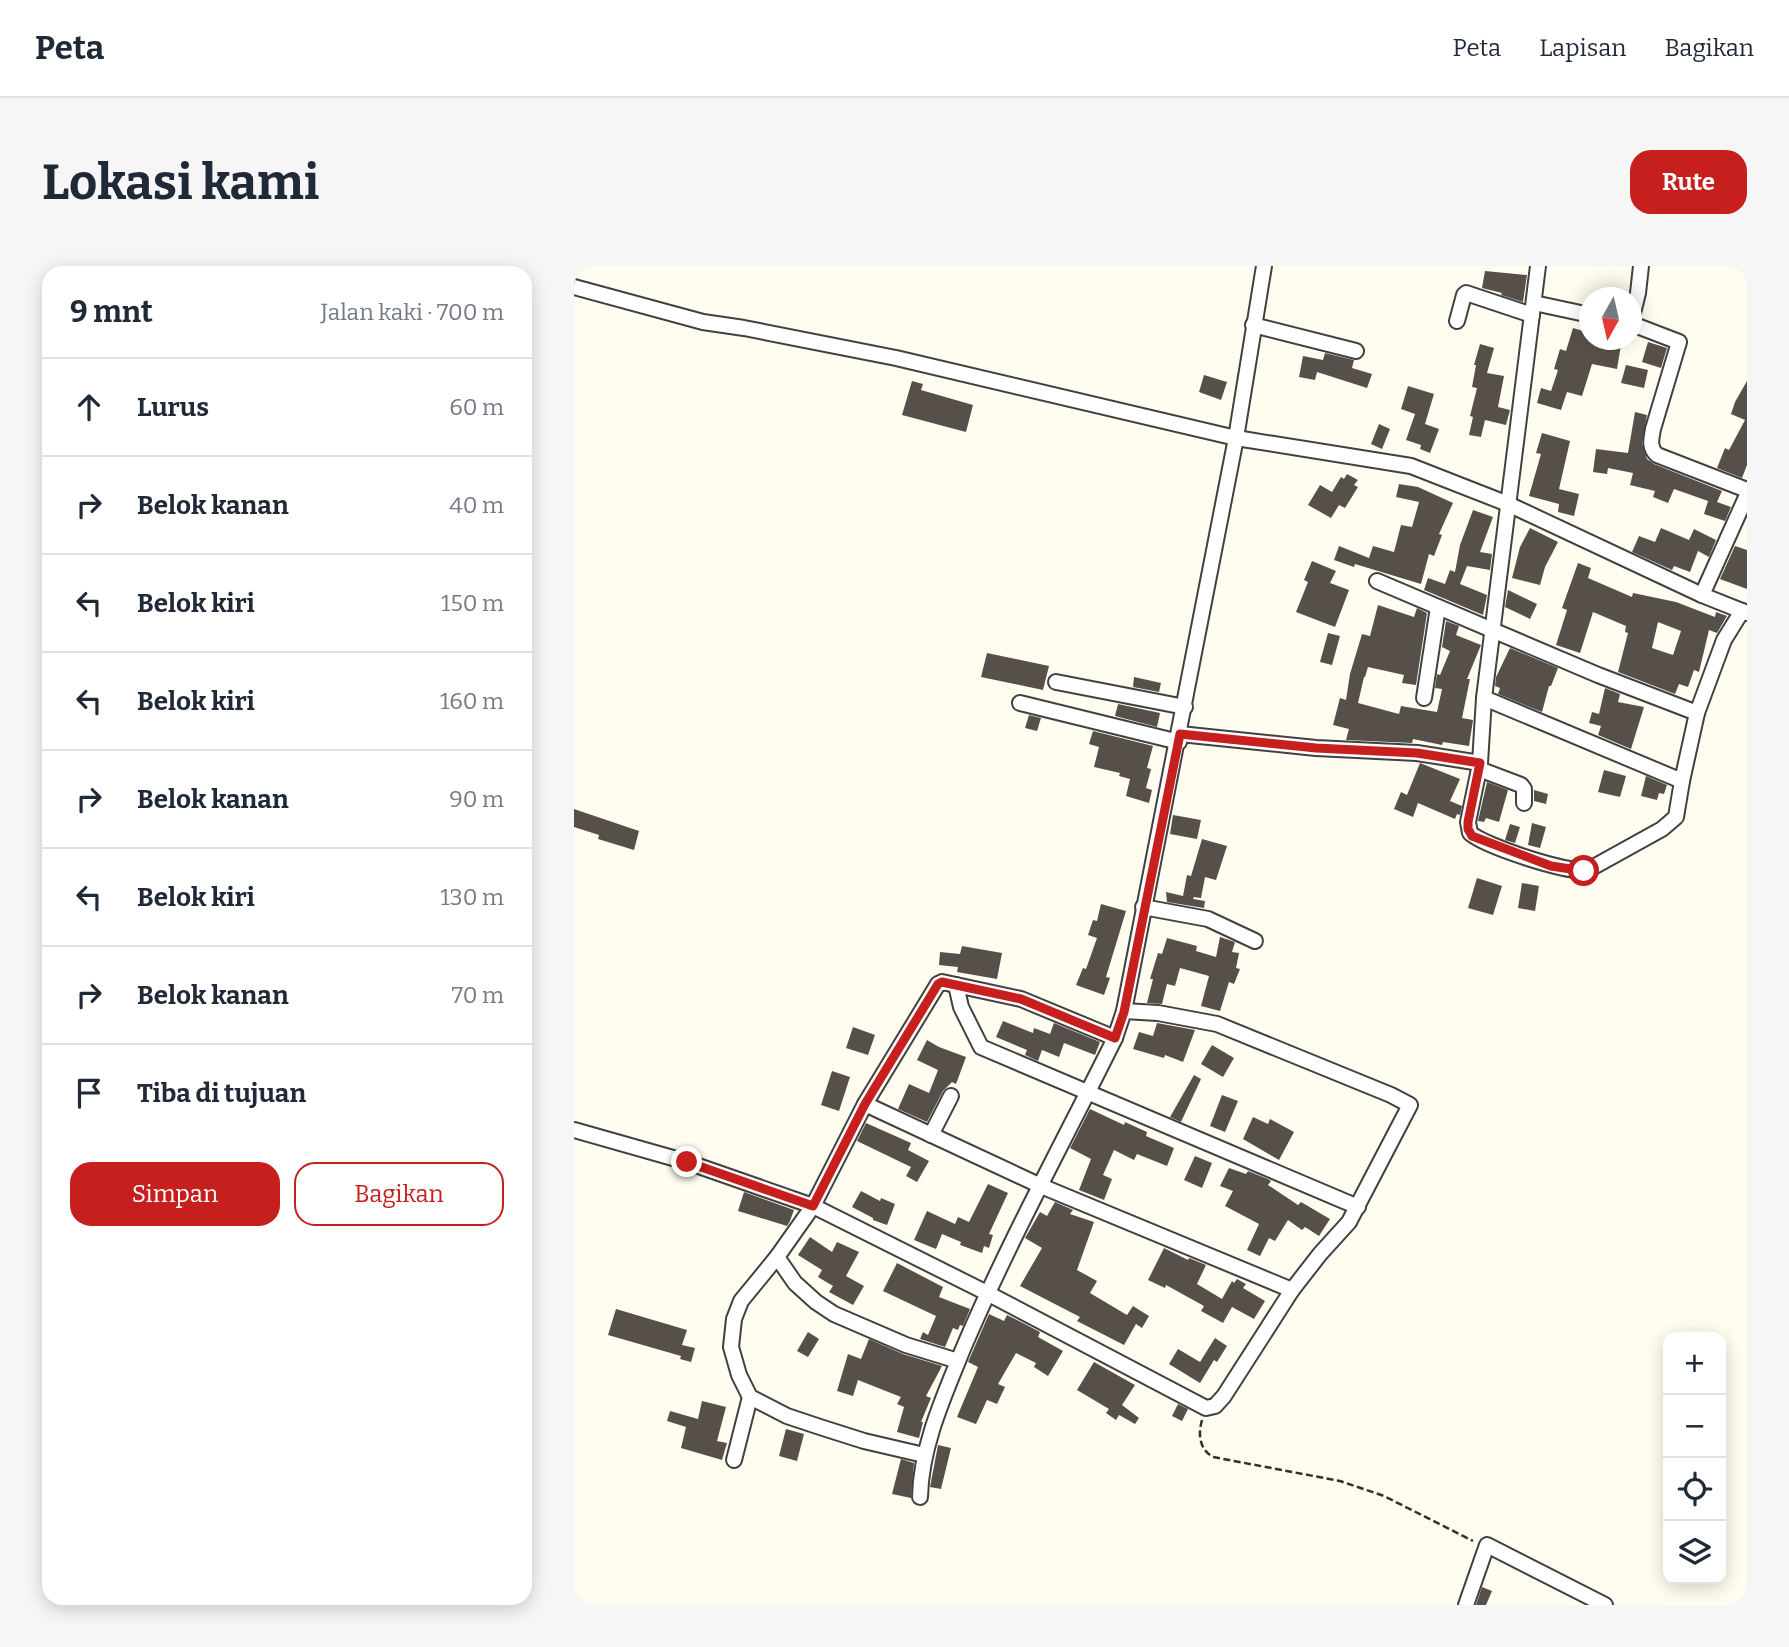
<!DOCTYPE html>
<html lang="id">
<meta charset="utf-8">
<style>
body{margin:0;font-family:Bitter,serif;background:#f6f6f7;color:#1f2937}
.controls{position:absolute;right:21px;bottom:21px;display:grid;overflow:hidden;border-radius:14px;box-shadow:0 4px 18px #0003}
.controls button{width:63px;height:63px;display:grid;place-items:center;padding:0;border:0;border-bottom:2px solid #e0e1e3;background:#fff;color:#1f2937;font:35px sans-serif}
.compass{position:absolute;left:1005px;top:21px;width:63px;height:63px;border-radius:50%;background:#fff;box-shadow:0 4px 18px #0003;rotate:188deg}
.stop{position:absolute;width:21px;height:21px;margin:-16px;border:5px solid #c61f1e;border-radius:50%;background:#fff}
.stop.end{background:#c61f1e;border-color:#fff;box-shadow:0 2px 7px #0008}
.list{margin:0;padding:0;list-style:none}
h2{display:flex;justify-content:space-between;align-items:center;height:91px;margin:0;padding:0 28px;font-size:30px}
h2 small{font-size:23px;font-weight:400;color:#747a83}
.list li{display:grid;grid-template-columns:46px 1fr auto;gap:21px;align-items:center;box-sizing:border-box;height:98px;padding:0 28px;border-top:2px solid #e0e1e3}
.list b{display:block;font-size:26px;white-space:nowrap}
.list em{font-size:23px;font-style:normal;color:#747a83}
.actions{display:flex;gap:14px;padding:21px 28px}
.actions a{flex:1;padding:16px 0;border:2px solid #c61f1e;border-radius:21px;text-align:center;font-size:24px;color:#c61f1e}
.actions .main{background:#c61f1e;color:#fff}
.icon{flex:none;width:38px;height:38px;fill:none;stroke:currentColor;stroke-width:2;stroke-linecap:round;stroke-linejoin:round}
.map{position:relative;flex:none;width:1173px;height:1339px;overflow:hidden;border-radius:21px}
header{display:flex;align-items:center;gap:42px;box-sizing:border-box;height:98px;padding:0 35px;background:#fff;border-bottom:2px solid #e0e1e3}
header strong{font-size:33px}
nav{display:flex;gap:38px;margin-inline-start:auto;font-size:24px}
.intro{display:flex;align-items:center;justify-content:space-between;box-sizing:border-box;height:168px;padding:0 42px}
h1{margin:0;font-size:49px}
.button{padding:18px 32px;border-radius:21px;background:#c61f1e;color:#fff;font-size:24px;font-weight:700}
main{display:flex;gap:42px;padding:0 42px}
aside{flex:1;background:#fff;border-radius:21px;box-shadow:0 4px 18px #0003}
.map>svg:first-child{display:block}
.building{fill:#57504a;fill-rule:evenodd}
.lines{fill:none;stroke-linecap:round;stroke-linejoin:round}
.minor-casing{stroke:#414141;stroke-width:18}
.path{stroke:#303030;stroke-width:2.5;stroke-dasharray:7 3.5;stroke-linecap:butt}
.minor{stroke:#fff;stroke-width:14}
.route{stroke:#c61f1e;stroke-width:9}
</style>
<header>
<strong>Peta</strong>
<nav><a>Peta</a><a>Lapisan</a><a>Bagikan</a></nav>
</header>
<div class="intro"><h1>Lokasi kami</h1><a class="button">Rute</a></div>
<main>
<aside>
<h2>9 mnt<small>Jalan kaki · 700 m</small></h2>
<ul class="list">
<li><svg class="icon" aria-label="ahead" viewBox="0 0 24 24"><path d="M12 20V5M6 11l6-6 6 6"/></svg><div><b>Lurus</b></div><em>60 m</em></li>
<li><svg class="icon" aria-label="right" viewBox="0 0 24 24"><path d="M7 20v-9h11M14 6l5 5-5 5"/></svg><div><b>Belok kanan</b></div><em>40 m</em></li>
<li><svg class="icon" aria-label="left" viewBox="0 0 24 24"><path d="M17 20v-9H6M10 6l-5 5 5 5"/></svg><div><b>Belok kiri</b></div><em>150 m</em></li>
<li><svg class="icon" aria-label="left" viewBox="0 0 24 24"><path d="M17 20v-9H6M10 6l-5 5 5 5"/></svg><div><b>Belok kiri</b></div><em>160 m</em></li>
<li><svg class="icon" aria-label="right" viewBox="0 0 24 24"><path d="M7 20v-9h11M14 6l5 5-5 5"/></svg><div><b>Belok kanan</b></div><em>90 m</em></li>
<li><svg class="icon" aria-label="left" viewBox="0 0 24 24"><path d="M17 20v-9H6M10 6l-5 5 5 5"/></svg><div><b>Belok kiri</b></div><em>130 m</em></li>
<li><svg class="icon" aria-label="right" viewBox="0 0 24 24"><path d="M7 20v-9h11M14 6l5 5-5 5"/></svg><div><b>Belok kanan</b></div><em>70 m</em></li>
<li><svg class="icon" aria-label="arrive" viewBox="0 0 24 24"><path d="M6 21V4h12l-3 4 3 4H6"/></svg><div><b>Tiba di tujuan</b></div></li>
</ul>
<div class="actions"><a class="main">Simpan</a><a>Bagikan</a></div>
</aside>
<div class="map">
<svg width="1173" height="1339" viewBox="0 0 1173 1339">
<rect width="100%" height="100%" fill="#fffdef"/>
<g class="building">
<path d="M911 5 953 9 949 36 927 29 928 27 908 22Z"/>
<path d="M999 62 1016 67V74H1026V75L1047 79 1043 103 1018 98 1008 130 993 126 987 144 963 137 967 122 977 125 984 104 980 103 986 83 992 85Z"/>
<path d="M1074 76 1093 82 1087 102 1068 96Z"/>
<path d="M906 78 920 82 913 107 930 110 924 141 936 144 932 159 911 154 907 171 895 169 899 151 896 150 903 122 898 121 902 99H900Z"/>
<path d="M751 87 780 94 778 102 798 108 793 122 743 106 741 114 725 111 729 90 749 94Z"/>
<path d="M1052 99 1074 104 1070 122 1047 117Z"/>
<path d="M630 109 653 116 647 134 625 126Z"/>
<path d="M338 115 349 118 347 124 399 139 392 166 328 149Z"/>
<path d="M1173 115V199L1168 212 1143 202 1151 182 1155 184 1171 154 1157 148 1161 136Z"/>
<path d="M834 120 860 128 851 158 865 163 856 187 846 183 847 179 832 174 841 148 827 143Z"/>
<path d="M1061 146 1073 149 1068 178 1073 193 1080 198 1148 225 1143 236 1157 241 1151 255 1130 248 1134 235 1100 223 1094 237 1079 231 1081 225 1056 219 1059 207 1034 202 1033 208 1019 206 1022 183 1054 187Z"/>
<path d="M805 158 816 163 808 183 797 178Z"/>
<path d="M968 167 996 175 985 223 1005 228 1000 250 984 246 985 238 955 230 967 188 962 187Z"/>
<path d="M773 208 784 214 780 219 784 221 771 242 765 239 757 252 734 239 746 219 758 226 767 211 770 213Z"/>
<path d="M825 218 844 221 879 237 865 268 868 269 860 290 855 288 847 318 781 298 780 301 760 294 765 280 795 292 799 280 820 286 827 259 838 261 845 236 822 231Z"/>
<path d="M899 244 919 251 906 286 918 288 916 304 893 300 886 318 913 329 909 349 850 324 854 312 871 318 876 304 881 306 886 279Z"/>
<path d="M956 262 984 276 971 301 966 319 938 312 946 281Z"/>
<path d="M1087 262 1115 274 1120 263 1142 274 1135 291 1124 285 1116 306 1100 300 1098 304 1058 286 1065 270 1081 276Z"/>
<path d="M1161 280 1173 284V323L1146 313Z"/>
<path d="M738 295 762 305 756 317 775 324 761 361 722 346 734 316 730 314Z"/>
<path d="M1004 297 1017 302 1014 312 1058 331 1059 327 1102 336 1141 351 1142 346 1153 350 1143 367 1135 364 1125 406 1120 404 1114 421 1105 418 1101 428 1044 406 1054 367 1051 366 1052 360 1019 346 1006 387 982 379 993 344 988 342ZM1084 356 1107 365 1099 389 1078 382Z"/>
<path d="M934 324 963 338 956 353 931 341Z"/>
<path d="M804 339 840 351 843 342 853 347 842 419 828 417 830 409 794 401 791 411H790L784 437 825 448 827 440 863 446 868 423 861 422 863 408 866 409 876 385 868 381 872 355 885 360 882 369 907 379 893 413H896L888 452 899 454 895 480 869 476 868 479 839 473 838 477 772 474 775 463 759 459 766 432 772 434 776 408 788 368 796 370Z"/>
<path d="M754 367 766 370 758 399 746 396Z"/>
<path d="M936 382 984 402 977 420H975L968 446 924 428 926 422 921 420 922 411Z"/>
<path d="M413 387 475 400 469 424 407 411Z"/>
<path d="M560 411 587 417 585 426 559 421Z"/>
<path d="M1031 422 1046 428 1044 436 1070 441 1057 483 1024 469 1027 460 1015 457 1018 446 1025 448Z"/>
<path d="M544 438 586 447 583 461 541 450Z"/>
<path d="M455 449 467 452 463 465 451 462Z"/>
<path d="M519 465 579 480 573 502 577 503 572 522 578 524 575 537 552 530 556 513 545 510 546 507 520 501 525 481 515 478Z"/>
<path d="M846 497 886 513 876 535 888 540 886 549 883 548 881 553 844 537 839 551 820 543 827 526 833 529Z"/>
<path d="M1030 504 1052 510 1046 531 1024 526Z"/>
<path d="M1072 510 1093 519 1090 528 1085 527 1083 534 1067 530Z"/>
<path d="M913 516 934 524 925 556 912 552 910 556 904 555Z"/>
<path d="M960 524 974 528 972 538 960 535Z"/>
<path d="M0 543 65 565 60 584 24 573 25 569 0 561Z"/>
<path d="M599 549 627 554 623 573 596 568Z"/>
<path d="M958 557 972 561 966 582 954 579Z"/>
<path d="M936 558 946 561 941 577 931 574Z"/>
<path d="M628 573 653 580 642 614 631 611 627 632 620 631 619 633 631 635 630 642 593 636 592 626 609 630 613 609 617 610Z"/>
<path d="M903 612 928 620 919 649 894 642Z"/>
<path d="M948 617 965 620 961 645 944 642Z"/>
<path d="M527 638 552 645 532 711 536 712 530 729 502 719 509 702 512 703 523 672 514 669 519 654 523 655Z"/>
<path d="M646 671 661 676 658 686 665 687 662 702 666 703 660 718 655 716 646 745 627 740 635 710 606 702 601 720 593 718 588 738 573 737 579 713H576L584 687 588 688 593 672 623 680 622 685 642 691Z"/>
<path d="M388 680 428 687 423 713 383 706 384 701 365 699 366 686 386 688Z"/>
<path d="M429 755 459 767 460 762 476 768 480 757 526 776 521 789 490 777 485 791 468 784 464 795 451 789 453 784 422 771Z"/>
<path d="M583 757 621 764 609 796 591 789 590 792 559 783 565 766 579 770Z"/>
<path d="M279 761 301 769 294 789 272 782Z"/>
<path d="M353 774 365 781 392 791 382 818 378 816 369 825 353 856 324 843 335 818 355 827 364 804 343 794Z"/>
<path d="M638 779 660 792 649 811 627 798Z"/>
<path d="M258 805 276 811 265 845 247 839Z"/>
<path d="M620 809 627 813 607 856 596 851Z"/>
<path d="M648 829 664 835 651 866 636 860Z"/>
<path d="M516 843 550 859 551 856 573 866 572 870 600 882 593 900 563 888 560 894 540 884 529 909 538 913 530 934 505 924 517 893 496 882Z"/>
<path d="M679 851 694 858 696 853 720 866 705 894 669 873Z"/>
<path d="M292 857 337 877 334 884 355 895 343 916 332 910 337 901 283 875Z"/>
<path d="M621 890 638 897 628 922 610 914Z"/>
<path d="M655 902 672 908 674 905 694 913 697 915 694 919 724 939 727 936 756 953 745 970 731 961 728 964 714 954 701 975 695 972 686 990 673 984 685 958 651 940 659 925 646 920Z"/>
<path d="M414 918 434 927 415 968 419 969 415 982 410 980 408 987 386 979 387 976 368 968 362 983 340 974 353 945 381 958 384 951 395 956Z"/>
<path d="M287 925 306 935 307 932 321 938 313 959 299 954V952L278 941Z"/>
<path d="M170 926 220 944 216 955 213 960 164 945Z"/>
<path d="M481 936 499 944 496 948 520 956 503 1004 523 1015 516 1027 553 1049 559 1040 575 1050 568 1062 562 1058 550 1079 503 1055 506 1051 446 1020 468 982 451 972 466 946 473 950Z"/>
<path d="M236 971 258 986 263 976 285 986 272 1010 290 1020 279 1039 255 1026 259 1020 244 1011 248 1004 224 989Z"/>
<path d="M590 982 614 994 615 992 632 999 623 1018 648 1033 658 1015 660 1017 663 1013 672 1018 669 1022 691 1035 680 1053 658 1041 649 1057 627 1045 630 1040 592 1019 591 1022 574 1014Z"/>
<path d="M323 997 369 1021 365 1031 396 1043 389 1060 386 1059 384 1064 379 1062 371 1081 346 1073 349 1066 354 1069 362 1050 309 1025Z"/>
<path d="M42 1043 113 1064 108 1079 121 1082 117 1096 106 1093 107 1090 34 1069Z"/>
<path d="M415 1048 430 1055 433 1049 449 1057 466 1066 464 1071 489 1085 474 1110 460 1101 462 1097 442 1087 424 1118 431 1121 423 1138 413 1134 402 1158 383 1151 404 1101 394 1096Z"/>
<path d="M234 1066 245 1073 234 1091 223 1085Z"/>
<path d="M641 1072 653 1080 643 1096 640 1094 626 1117 595 1098 604 1083 626 1096Z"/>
<path d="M295 1073 329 1088 368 1100 352 1130 357 1132 347 1156H349L345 1172 323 1166 330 1141 323 1138 327 1131 284 1114 279 1130 263 1125 274 1088 287 1093Z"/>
<path d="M520 1096 561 1119 548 1139 565 1152 561 1158 545 1149 542 1154 532 1147 535 1143 503 1124Z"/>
<path d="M128 1135 152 1141 143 1175 153 1177 148 1194 107 1182 112 1161 93 1155 96 1145 124 1153Z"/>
<path d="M604 1138 614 1143 608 1155 598 1150Z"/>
<path d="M212 1163 230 1168 223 1195 205 1190Z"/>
<path d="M364 1179 377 1182 367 1223 356 1221Z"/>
<path d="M327 1193 340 1197 337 1232 318 1228Z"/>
<path d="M908 1321 918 1325 912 1339H902Z"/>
</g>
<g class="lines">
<g class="minor-casing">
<g id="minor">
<path d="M0 21 129 56 170 62 322 92 662 172 837 200 934 238 1128 329 1173 347"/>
<path d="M960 37 1016 49"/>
<path d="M1058 51 1064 27 1067 0"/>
<path d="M883 55 890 29 892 27 958 49"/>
<path d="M1058 58 1105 76 1079 163C1077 174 1075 182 1083 189L1173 224"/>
<path d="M679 59 782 85"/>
<path d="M803 315 1024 409 1123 447"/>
<path d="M1128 329 1173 229"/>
<path d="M482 416 611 441"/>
<path d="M850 432 864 341"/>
<path d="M910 432 1108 515"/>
<path d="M446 437 605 476"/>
<path d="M606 468 742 482 843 487 906 497 905 503 947 519 950 523V537"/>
<path d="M906 497 910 432 964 0"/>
<path d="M905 503 894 556 896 567C911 580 994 608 1014 604L1088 563 1102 551 1108 515 1123 447 1150 374 1168 345"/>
<path d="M569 641 634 653 681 675"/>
<path d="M382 719 387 741 407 781 784 941"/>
<path d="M291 838 467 920 718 1024"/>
<path d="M0 864 113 896 239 940 413 1027 632 1142 641 1140 650 1130 718 1024 746 988 775 956 836 839 817 829 643 758 584 747 550 745"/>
<path d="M357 869 377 830"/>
<path d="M203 991 221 1017 242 1036 260 1048 332 1079 384 1095"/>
<path d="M350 1189 290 1175 246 1161 213 1150 176 1131 165 1109 157 1081 160 1053 167 1035 203 991 239 940 291 838 364 718 368 716 447 733 541 772"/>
<path d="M160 1194 176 1131"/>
<path d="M346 1231C347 1180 370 1130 389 1083 434 977 490 875 541 772L550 745 662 172 690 0"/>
<path d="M892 1339 913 1279 1031 1339"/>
</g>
</g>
<path class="path" d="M628 1154C624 1168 625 1183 639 1191L766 1215 810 1230 899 1275"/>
<use href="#minor" class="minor"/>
</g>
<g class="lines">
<path class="route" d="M113 896 239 940 291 838 364 718 368 716 447 733 541 772 550 746 606 468 742 482 843 487 906 497 894 556V563L898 570 977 600 1010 605"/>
</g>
</svg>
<div class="controls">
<button>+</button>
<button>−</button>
<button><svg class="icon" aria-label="locate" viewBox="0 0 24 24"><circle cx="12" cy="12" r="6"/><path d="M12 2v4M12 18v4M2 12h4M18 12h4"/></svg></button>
<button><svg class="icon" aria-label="layers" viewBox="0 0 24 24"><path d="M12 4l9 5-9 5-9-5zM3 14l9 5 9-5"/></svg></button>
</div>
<svg class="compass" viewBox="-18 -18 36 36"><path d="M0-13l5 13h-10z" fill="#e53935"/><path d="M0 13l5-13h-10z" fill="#747a83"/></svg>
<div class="stop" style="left:1010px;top:605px"></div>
<div class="stop end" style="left:113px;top:896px"></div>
</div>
</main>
